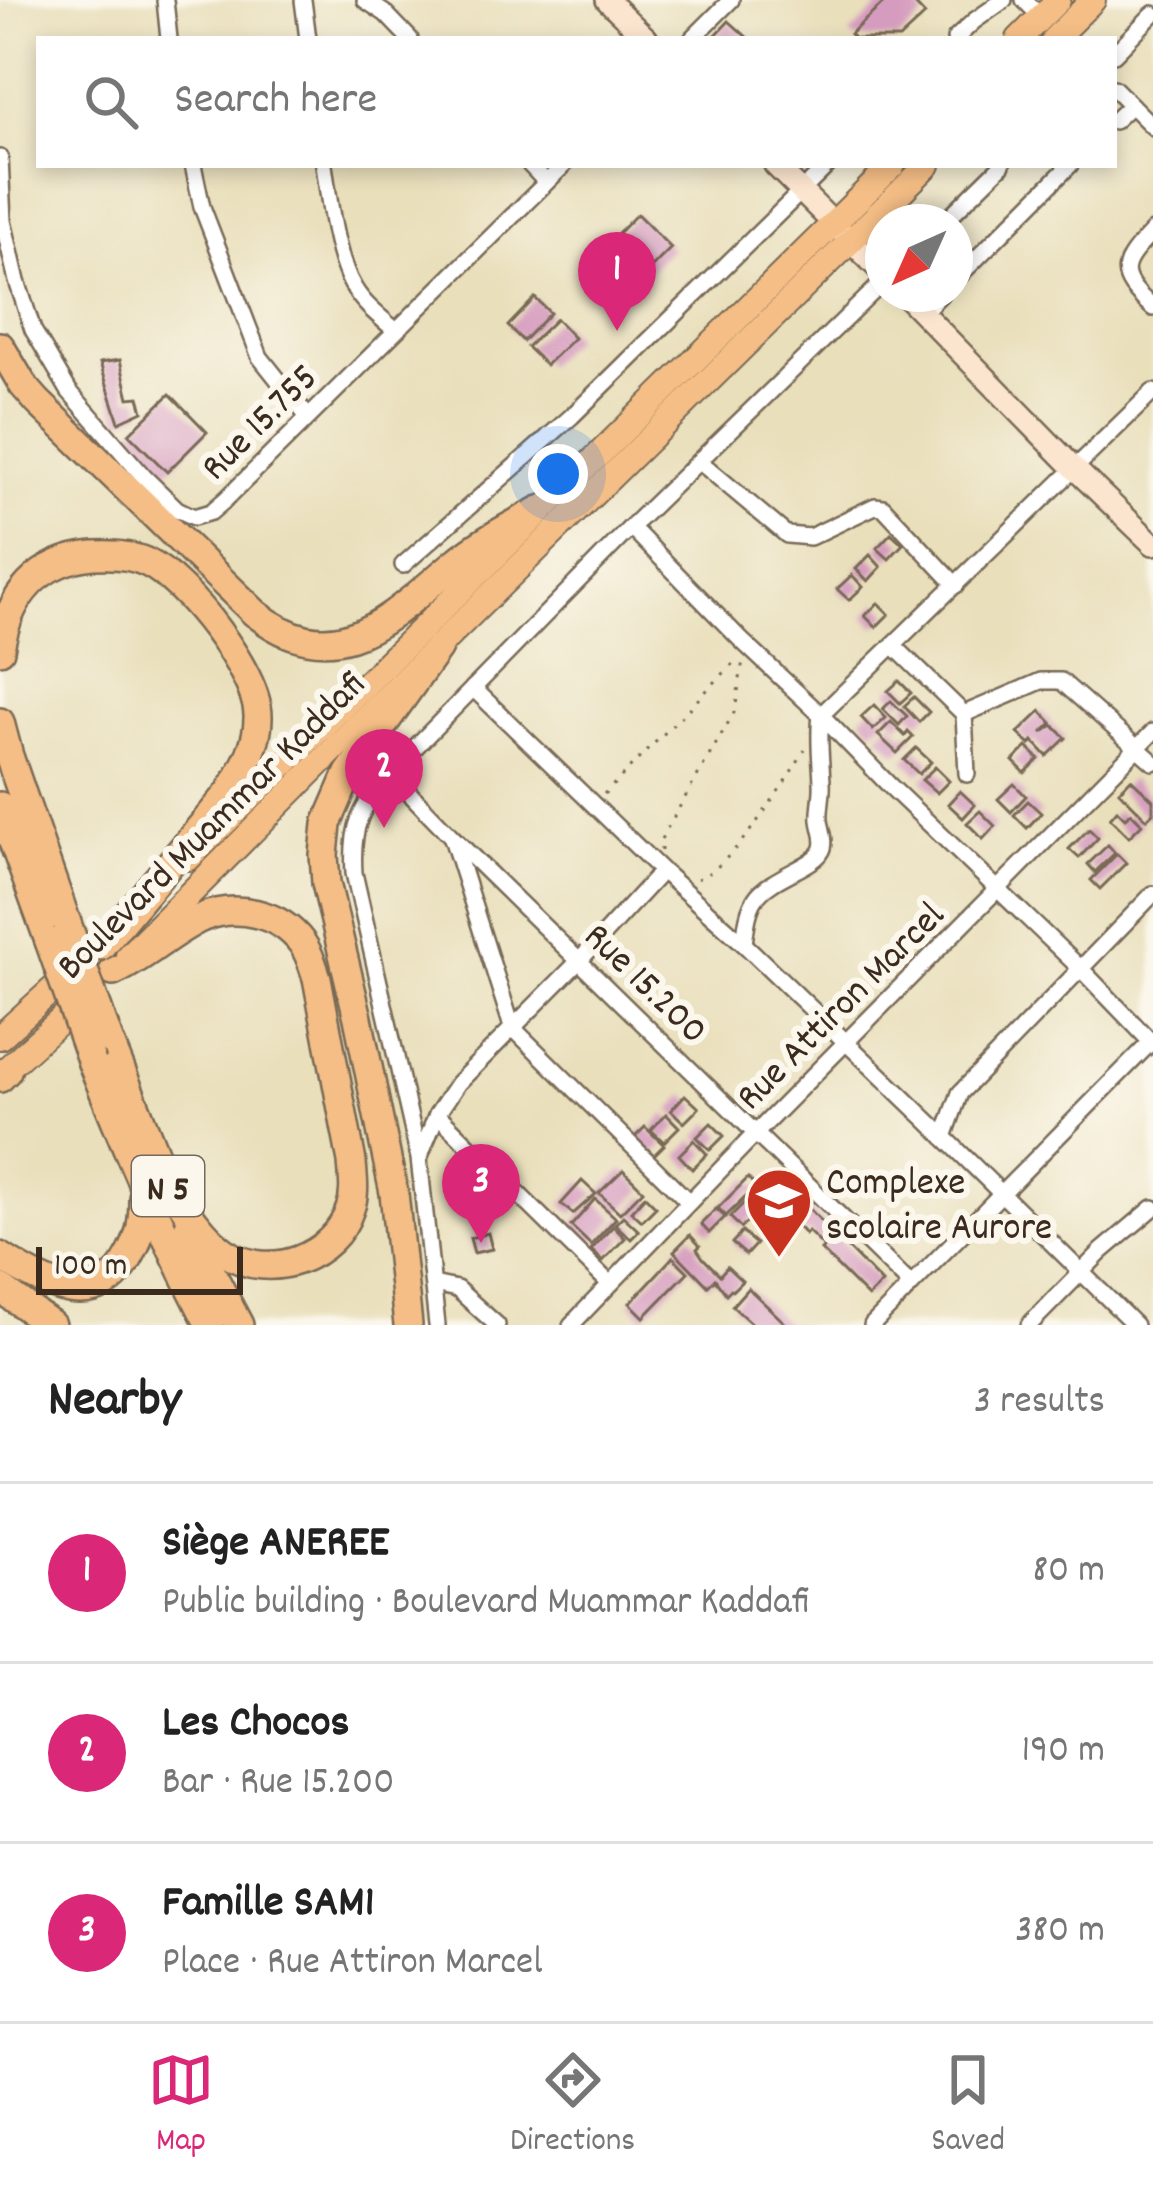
<!DOCTYPE html>
<meta charset="utf-8">
<style>
body{margin:0;font-family:Dekko,sans-serif;background:#f2f2f2;color:#222}
.compass{position:absolute;left:865px;top:204px;width:108px;height:108px;border-radius:50%;background:#fff;box-shadow:0 6px 18px #0003;rotate:225deg}
.scale{position:absolute;left:36px;bottom:30px;width:207px;box-sizing:border-box;padding-left:12px;border:6px solid #3b2a1e;border-top:0;font-size:33px;line-height:42px;white-space:nowrap;color:#3b2a1e;-webkit-text-stroke:9px #fbf7ec;paint-order:stroke}
.you{position:absolute;left:558px;top:474px;width:42px;height:42px;margin:-30px;border:9px solid #fff;border-radius:50%;background:#1a73e8;box-shadow:0 0 0 18px #1a73e833}
.badge{display:grid;place-items:center;width:78px;height:78px;border-radius:50%;background:#db2777;color:#fff;font-size:39px;font-weight:700}
.pin{position:absolute;translate:-50% -99px;filter:drop-shadow(0 3px 6px #0008)}
.pin::after{content:'';position:absolute;top:63px;width:42px;height:36px;background:inherit;clip-path:polygon(0 0,100% 0,50% 100%)}
.list{margin:0;padding:0;list-style:none}
h2{display:flex;justify-content:space-between;align-items:center;height:156px;margin:0;padding:0 48px;font-size:51px}
h2 small{font-size:39px;font-weight:400;color:#767676}
.list li{display:grid;grid-template-columns:78px 1fr auto;gap:36px;align-items:center;box-sizing:border-box;height:180px;padding:0 48px;border-top:3px solid #e0e0e0}
.list b{display:block;font-size:45px;white-space:nowrap}
.list p{margin:0;font-size:39px;white-space:nowrap;color:#767676}
.list em{font-size:39px;font-style:normal;color:#767676}
.icon{flex:none;width:66px;height:66px;fill:none;stroke:currentColor;stroke-width:2;stroke-linecap:round;stroke-linejoin:round}
.map{position:relative;flex:none;width:1153px;height:1325px;overflow:hidden}
.search{position:absolute;background:#fff;box-shadow:0 6px 18px #0003;left:36px;right:36px;top:36px;height:132px;display:flex;align-items:center;gap:30px;box-sizing:border-box;padding:0 42px;border-radius:0px;color:#767676;font-size:45px}
.sheet{height:696px;background:#fff}
nav{display:flex;justify-content:space-around;align-items:center;box-sizing:border-box;height:168px;border-top:3px solid #e0e0e0;background:#fff;font-size:33px;color:#767676}
nav a{display:grid;justify-items:center;gap:6px}
nav .on{color:#db2777}
.map>svg:first-child{display:block}
.building{fill:#d69cbf}
.lines{fill:none;stroke-linecap:round;stroke-linejoin:round}
.street-casing{stroke:#786955;stroke-width:20}
.secondary-casing{stroke:#786955;stroke-width:26}
.primary-casing{stroke:#786955;stroke-width:28}
.highway-casing{stroke:#786955;stroke-width:32}
.path{stroke:#786955;stroke-width:3;stroke-dasharray:3 9;stroke-linecap:butt}
.street{stroke:#fff;stroke-width:15}
.secondary{stroke:#fbe5cf;stroke-width:21}
.primary{stroke:#f5be86;stroke-width:24}
.highway{stroke:#f5be86;stroke-width:27}
.highway-bridge-casing{stroke:#786955;stroke-width:32;stroke-linecap:butt}
.highway-bridge{stroke:#f5be86;stroke-width:27}
.labels{text-anchor:middle;stroke-width:12;stroke-linejoin:round;paint-order:stroke}
.shield{fill:#fbf7ec;stroke:#75685c;stroke-width:3}
.shield-label{font-size:36px;font-weight:bold;fill:#3b2a1e}
.street-label{font-size:39px;fill:#3b2a1e;stroke:#fbf7ec}
.poi-label{font-size:39px;fill:#3b2a1e;stroke:#fbf7ec;text-anchor:start}
</style>
<div class="map">
<svg width="1153" height="1325" viewBox="0 0 1153 1325">
<rect width="100%" height="100%" fill="#fbf7ec"/>
<filter id="ink" filterUnits="userSpaceOnUse"><feTurbulence type="fractalNoise" baseFrequency=".00833" numOctaves="2"/><feDisplacementMap in="SourceGraphic" scale="24" xChannelSelector="R" yChannelSelector="G"/><feConvolveMatrix kernelMatrix="1 2 1 2 8 2 1 2 1" color-interpolation-filters="sRGB"/></filter>
<filter id="wash" filterUnits="userSpaceOnUse"><feTurbulence type="fractalNoise" baseFrequency=".004" numOctaves="4" result="noise"/><feDisplacementMap in="SourceGraphic" scale="48" xChannelSelector="R" yChannelSelector="G"/><feGaussianBlur stdDeviation="2.7" result="paint"/><feColorMatrix in="noise" values="0 0 0 0 0 0 0 0 0 0 0 0 0 0 0 0 0 1.4 0 .05"/><feComposite in="paint" operator="in"/></filter>
<g filter="url(#wash)">
<rect width="100%" height="100%" fill="#e9dfbb"/>
<g id="blocks">
<g class="building">
<path d="M887 0H911L925 15 899 39H855L850 34Z"/>
<path d="M729 21 749 39H712Z"/>
<path d="M637 214 671 248 643 276 609 242Z"/>
<path d="M535 298 550 313 523 341 508 326Z"/>
<path d="M556 319 574 338 546 365 527 347Z"/>
<path d="M120 360 129 398 139 397 143 411 119 422 100 363Z"/>
<path d="M170 394 207 432 167 472 129 434Z"/>
<path d="M891 533 903 544 889 559 877 548Z"/>
<path d="M870 555 881 567 868 581 856 569Z"/>
<path d="M852 575 863 587 849 600 837 589Z"/>
<path d="M878 603 889 614 876 627 865 616Z"/>
<path d="M899 681 911 693 900 703 888 691Z"/>
<path d="M914 697 929 712 919 722 904 706Z"/>
<path d="M891 701 907 716 899 725 883 709Z"/>
<path d="M874 705 886 718 873 730 861 717Z"/>
<path d="M1041 711 1052 723 1042 733 1053 725 1066 738 1047 756 1033 741 1030 745 1018 733Z"/>
<path d="M891 722 905 736 908 732 913 737 897 753 878 735Z"/>
<path d="M1027 747 1039 759 1025 773 1013 761Z"/>
<path d="M916 748 931 762 919 774 904 760Z"/>
<path d="M935 767 949 781 937 793 922 780Z"/>
<path d="M1131 779 1153 800V813L1147 819 1119 791Z"/>
<path d="M1014 784 1026 796 1011 812 998 799Z"/>
<path d="M960 791 975 805 963 818 948 804Z"/>
<path d="M1028 801 1041 813 1027 828 1014 815Z"/>
<path d="M1117 810 1125 818 1131 813 1142 824 1129 837 1110 818Z"/>
<path d="M980 811 995 826 983 839 967 823Z"/>
<path d="M1089 829 1098 838 1079 858 1069 849Z"/>
<path d="M1108 845 1115 853 1095 872 1088 864Z"/>
<path d="M1117 854 1126 863 1100 889 1091 880Z"/>
<path d="M685 1095 699 1108 684 1123 671 1110Z"/>
<path d="M666 1114 679 1127 664 1142 651 1130Z"/>
<path d="M711 1123 724 1136 710 1150 697 1137Z"/>
<path d="M645 1127 664 1145 654 1155 635 1137Z"/>
<path d="M694 1140 707 1154 692 1169 679 1155Z"/>
<path d="M623 1170 643 1190 620 1213 599 1193Z"/>
<path d="M748 1178 764 1195 759 1200 752 1191 726 1216 718 1208Z"/>
<path d="M582 1181 596 1194 573 1214 561 1204Z"/>
<path d="M786 1185 882 1283 868 1297 821 1250 824 1247 808 1231 805 1234 772 1198Z"/>
<path d="M645 1196 656 1207 642 1221 631 1211Z"/>
<path d="M750 1197 761 1208 741 1228 730 1217Z"/>
<path d="M595 1199 616 1218 591 1245 571 1226Z"/>
<path d="M716 1209 725 1217 709 1233 701 1224Z"/>
<path d="M623 1216 639 1231 631 1239 615 1224Z"/>
<path d="M613 1226 625 1238 603 1261 591 1250Z"/>
<path d="M742 1232 756 1244 746 1255 732 1243Z"/>
<path d="M488 1233 492 1249 474 1253 470 1238Z"/>
<path d="M690 1235 700 1246 697 1249 703 1258 720 1275 727 1267 742 1281 733 1290 731 1289 726 1294 715 1279 708 1286 674 1251Z"/>
<path d="M673 1257 688 1272 644 1317 630 1303Z"/>
<path d="M748 1288 787 1325H753L732 1306Z"/>
</g>
</g>
</g>
<g filter="url(#ink)">
<use href="#blocks" fill-opacity="0" stroke="#786955" stroke-width="3"/>
<g class="lines">
<g class="street-casing">
<g id="street">
<path d="M165 0 169 39"/>
<path d="M303 0 308 39"/>
<path d="M365 0 386 14 410 39"/>
<path d="M1024 0 1041 17"/>
<path d="M692 39 731 0"/>
<path d="M955 39 974 21 1004 0"/>
<path d="M1114 54 1153 14"/>
<path d="M1114 88 1153 127"/>
<path d="M1114 121 1131 105"/>
<path d="M0 158 3 221 17 281 33 330 69 391 145 478 177 509 194 517 211 512 225 500 564 165"/>
<path d="M193 165 202 207 260 357 307 416"/>
<path d="M324 165C329 199 336 259 354 288 364 305 380 317 395 330"/>
<path d="M530 165 546 182"/>
<path d="M944 222 1002 165"/>
<path d="M1153 231C1121 265 1114 273 1153 308"/>
<path d="M955 280 1070 165"/>
<path d="M922 313 941 294"/>
<path d="M699 461 787 535 810 537 875 506 883 507 956 585"/>
<path d="M631 527 741 640 821 715 890 786 1080 968 1153 1044"/>
<path d="M403 565 572 416 828 165"/>
<path d="M893 645 964 714"/>
<path d="M473 688 662 871 744 944 929 1122 1135 1325"/>
<path d="M390 773 452 837 911 1285"/>
<path d="M967 774 964 714 1041 681H1061L1153 762"/>
<path d="M452 838 512 1027 689 1202"/>
<path d="M744 944C746 929 747 911 756 898 771 876 818 866 823 848 826 838 821 830 820 820 819 808 823 795 822 782 821 759 818 738 821 715L1153 392"/>
<path d="M437 1114 610 1284"/>
<path d="M944 1137 960 1093 1153 894"/>
<path d="M420 1156 437 1114 458 1083 580 960 662 871"/>
<path d="M433 1284 457 1289 497 1325"/>
<path d="M437 1325 419 1158 354 873C351 824 360 810 390 773L631 527 883 282"/>
<path d="M571 1325 756 1133 1153 732"/>
<path d="M872 1325 1153 1040"/>
<path d="M1029 1325 1102 1251 1153 1208"/>
</g>
</g>
<g class="secondary-casing">
<g id="secondary">
<path d="M607 0 647 39"/>
<path d="M775 165 883 273"/>
<path d="M904 294 1073 467 1153 544"/>
</g>
</g>
<g class="primary-casing">
<g id="primary">
<path d="M1019 39 1058 0"/>
<path d="M1054 39 1093 0"/>
<path d="M189 858 893 165"/>
<path d="M128 956 344 739 928 165"/>
<path d="M0 1037 74 970"/>
<path d="M0 1075 86 997"/>
</g>
</g>
<g class="highway-casing">
<g id="highway">
<path d="M0 346 23 385 38 402 255 613C337 678 391 616 454 564 480 542 511 526 540 510"/>
<path d="M0 650C8 597 38 560 94 555 111 554 133 555 148 563 186 581 257 673 258 715 259 744 244 768 230 792L101 946"/>
<path d="M0 722 9 756 67 923"/>
<path d="M0 806 49 941"/>
<path d="M113 972C145 958 169 933 201 918 235 903 280 913 302 943 310 954 313 966 317 978L352 1162C353 1178 356 1193 350 1209 334 1258 269 1282 225 1252 198 1233 179 1198 160 1171"/>
<path d="M109 1040 166 1182"/>
<path d="M92 1063C128 1153 165 1240 210 1325"/>
<path d="M0 1078 7 1071"/>
<path d="M188 1228 239 1325"/>
<path d="M0 1256C44 1285 99 1316 131 1254 141 1236 143 1219 143 1198"/>
<path d="M0 1288 51 1325"/>
<path d="M408 1325 394 1193 358 1018 326 883 324 855 327 824 349 773 438 648"/>
</g>
</g>
<g class="path">
<path d="M604 794 737 660"/>
<path d="M661 851V839L735 711 743 660"/>
<path d="M697 879C733 867 783 784 805 750"/>
</g>
<use href="#street" class="street"/>
<use href="#secondary" class="secondary"/>
<use href="#primary" class="primary"/>
<use href="#highway" class="highway"/>
<g class="highway-bridge-casing">
<g id="highway-bridge">
<path d="M67 923 109 1040"/>
<path d="M49 941 92 1063"/>
</g>
</g>
<use href="#highway-bridge" class="highway-bridge"/>
</g>
</g>
<defs>
<g id="school-pin" transform="scale(3.45)"><path d="M0 17L-7.5 6A9.5 9.5 0 1 1 7.5 6Z" fill="#c8321e" stroke="#fbf7ec"/><path d="M0-5L7-2L0 1L-7-2ZM-4 1L0 2.5L4 1V4Q0 6-4 4Z" fill="#fff"/></g>
</defs>
<g fill-rule="evenodd">
<use href="#school-pin" x="779" y="1201"/>
</g>
<g class="labels">
<rect class="shield" x="132" y="1156" width="72" height="60" rx="9"/>
<g class="shield-label">
<text x="168" y="1199">N 5</text>
</g>
<g class="street-label">
<text transform="translate(257 420) rotate(-45)" y="14">Rue 15.755</text>
<text transform="translate(209 823) rotate(-45)" y="14">Boulevard Muammar Kaddafi</text>
<text transform="translate(648 981) rotate(44)" y="14">Rue 15.200</text>
<text transform="translate(838 1004) rotate(-45)" y="14">Rue Attiron Marcel</text>
</g>
<g class="poi-label">
<text x="826" y="1193">Complexe<tspan x="826" dy="45">scolaire Aurore</tspan></text>
</g>
</g>
</svg>
<svg class="compass" viewBox="-18 -18 36 36"><path d="M0-13l5 13h-10z" fill="#e53935"/><path d="M0 13l5-13h-10z" fill="#767676"/></svg>
<div class="scale">100 m</div>
<div class="you"></div>
<div class="pin badge" style="left:617px;top:331px">1</div>
<div class="pin badge" style="left:384px;top:828px">2</div>
<div class="pin badge" style="left:481px;top:1243px">3</div>
<div class="search"><svg class="icon" aria-label="search" viewBox="0 0 24 24"><circle cx="10" cy="10" r="6"/><path d="M15 15l6 6"/></svg>Search here</div>
</div>
<section class="sheet">
<h2>Nearby<small>3 results</small></h2>
<ul class="list">
<li><span class="badge">1</span><div><b>Siège ANEREE</b><p>Public building · Boulevard Muammar Kaddafi</p></div><em>80 m</em></li>
<li><span class="badge">2</span><div><b>Les Chocos</b><p>Bar · Rue 15.200</p></div><em>190 m</em></li>
<li><span class="badge">3</span><div><b>Famille SAM1</b><p>Place · Rue Attiron Marcel</p></div><em>380 m</em></li>
</ul>
</section>
<nav>
<a class="on"><svg class="icon" aria-label="map" viewBox="0 0 24 24"><path d="M3 6l6-2 6 2 6-2v14l-6 2-6-2-6 2zM9 4v14M15 6v14"/></svg>Map</a>
<a><svg class="icon" aria-label="directions" viewBox="0 0 24 24"><path d="M12 3l9 9-9 9-9-9zM9 14v-3h6M13 9l2 2-2 2"/></svg>Directions</a>
<a><svg class="icon" aria-label="saved" viewBox="0 0 24 24"><path d="M7 4h10v16l-5-4-5 4z"/></svg>Saved</a>
</nav>
